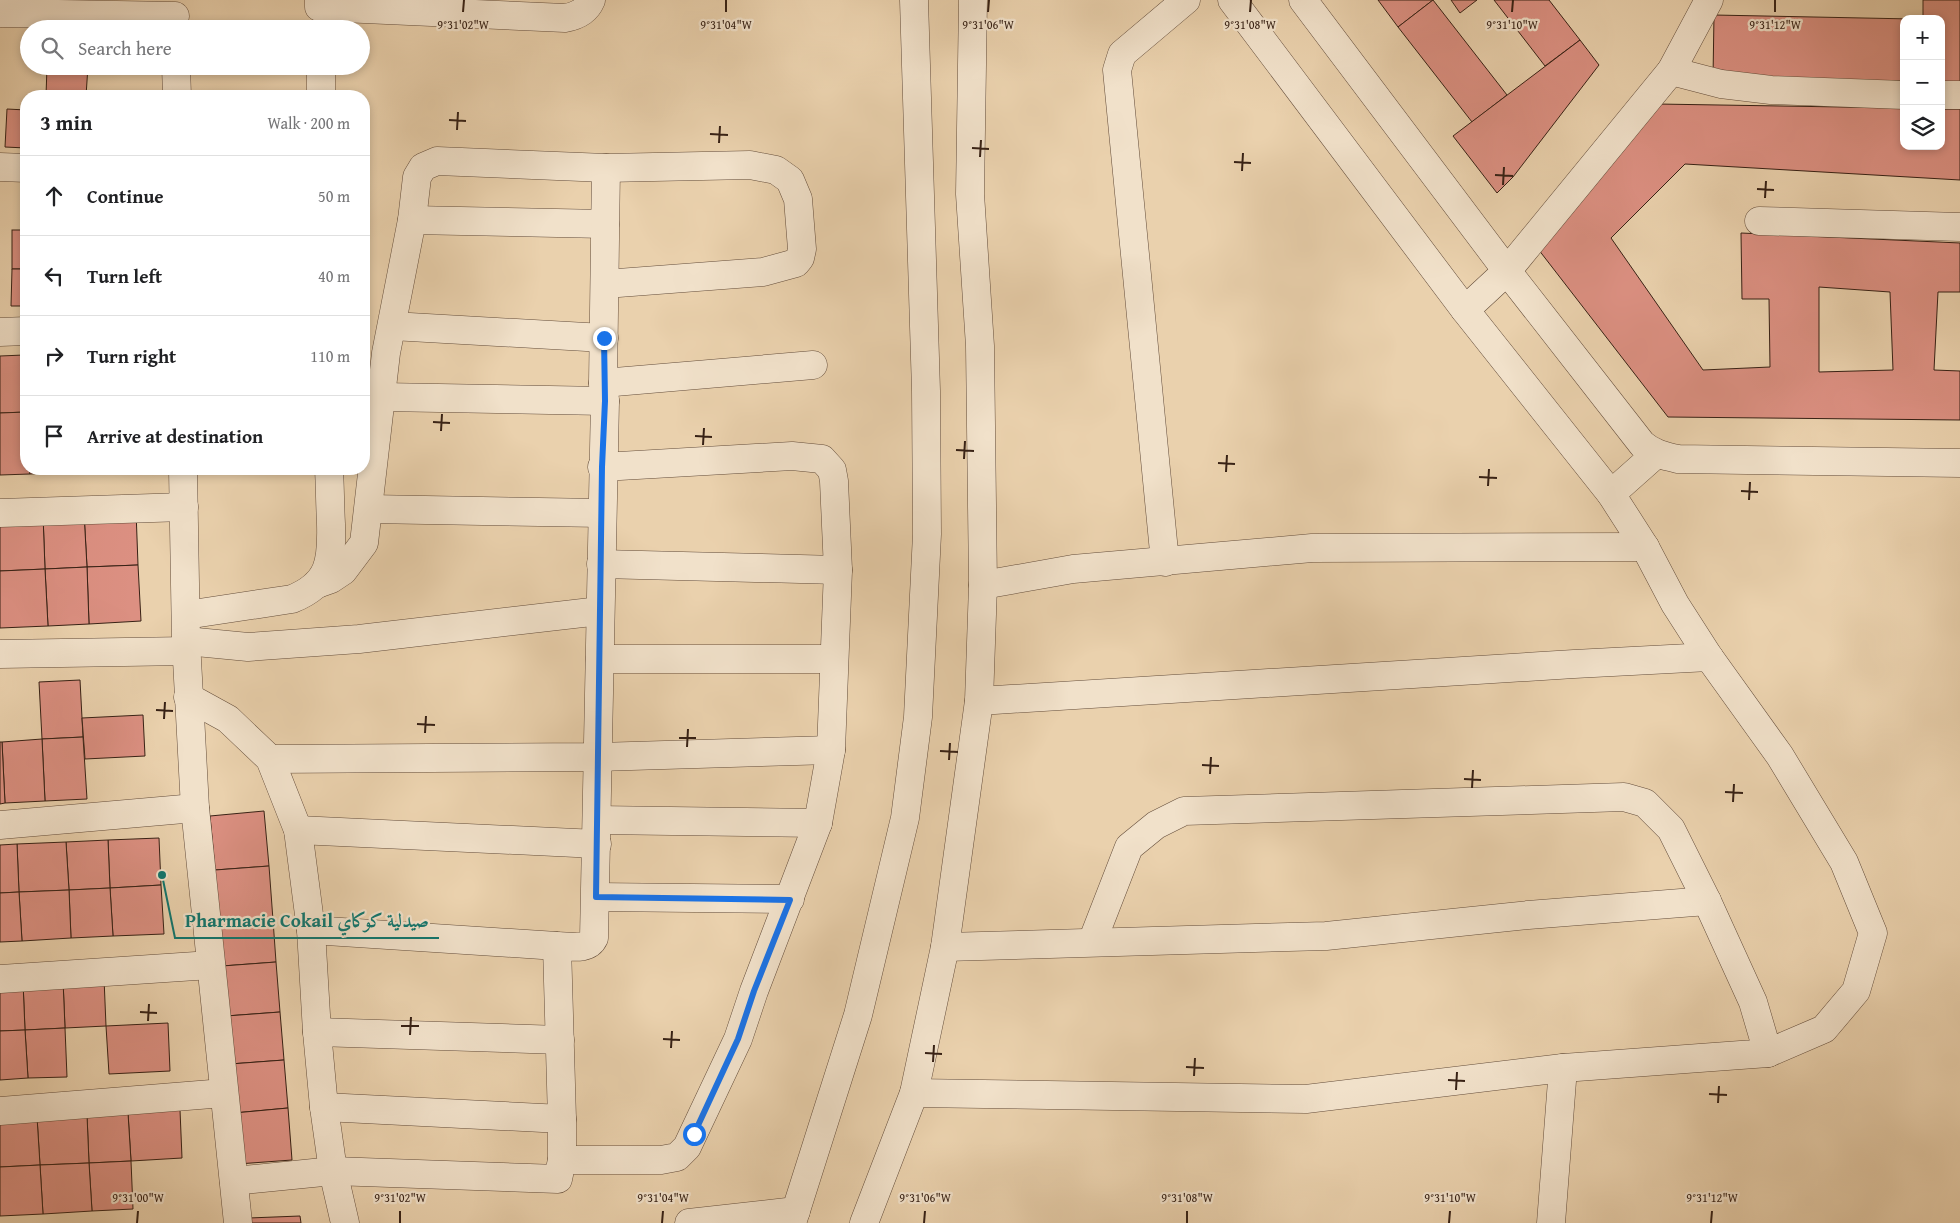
<!DOCTYPE html>
<meta charset="utf-8">
<style>
body{margin:0;font-family:"Gentium Book Plus",Amiri,serif;background:#f2f2f2;color:#202124}
.controls{position:absolute;right:15px;top:15px;display:grid;overflow:hidden;border-radius:10px;box-shadow:0 2px 8px #0003}
.controls button{width:45px;height:45px;display:grid;place-items:center;padding:0;border:0;border-bottom:1px solid #e0e0e0;background:#fff;color:#202124;font:25px sans-serif}
.stop{position:absolute;width:15px;height:15px;margin:-11px;border:4px solid #1a73e8;border-radius:50%;background:#fff}
.stop.end{background:#1a73e8;border-color:#fff;box-shadow:0 1px 5px #0008}
.list{margin:0;padding:0;list-style:none}
h2{display:flex;justify-content:space-between;align-items:center;height:65px;margin:0;padding:0 20px;font-size:21px}
h2 small{font-size:16px;font-weight:400;color:#757577}
.list li{display:grid;grid-template-columns:32px 1fr auto;gap:15px;align-items:center;box-sizing:border-box;height:80px;padding:0 20px;border-top:1px solid #e0e0e0}
.list b{display:block;font-size:19px;white-space:nowrap}
.list em{font-size:16px;font-style:normal;color:#757577}
.icon{flex:none;width:28px;height:28px;fill:none;stroke:currentColor;stroke-width:2;stroke-linecap:round;stroke-linejoin:round}
.map{position:relative;flex:none;width:1960px;height:1223px;overflow:hidden}
.search{position:absolute;background:#fff;box-shadow:0 2px 8px #0003;left:20px;top:20px;width:350px;height:55px;display:flex;align-items:center;gap:12px;box-sizing:border-box;padding:0 18px;border-radius:28px;color:#757577;font-size:19px}
.panel{position:absolute;background:#fff;box-shadow:0 2px 8px #0003;left:20px;top:90px;width:350px;height:385px;border-radius:20px}
.map>svg:first-child{display:block}
.building{fill:#dc9082;stroke:#372115;fill-rule:evenodd}
.lines{fill:none;stroke-linecap:round;stroke-linejoin:round}
.minor-casing{stroke:#644d3b;stroke-width:29}
.minor{stroke:#f1e1ca;stroke-width:28}
.route{stroke:#1a73e8;stroke-width:6}
.ticks{fill:none;stroke:#372115;stroke-width:2}
.ticks-label{font-size:12px;text-anchor:middle;fill:#372115;stroke:#f1e1ca;stroke-width:4.5;stroke-linejoin:round;paint-order:stroke}
.leader{fill:none;stroke:#0f766e;stroke-width:2}
.callout-dot{fill:#0f766e;stroke:#f1e1ca;stroke-width:2}
.callout-label{font-size:19px;text-anchor:middle;font-weight:bold;fill:#0f766e;stroke:#f1e1ca;stroke-width:4.5;stroke-linejoin:round;paint-order:stroke}
</style>
<div class="map">
<svg width="1960" height="1223" viewBox="0 0 1960 1223">
<rect width="100%" height="100%" fill="#ead1ad"/>
<filter id="stains"><feTurbulence type="fractalNoise" baseFrequency=".004" numOctaves="4"/><feColorMatrix values="0 0 0 0 .2 0 0 0 0 .09 0 0 0 0 .02 0 0 0 .5 -.17"/></filter>
<radialGradient id="worn" r=".72"><stop offset=".6" stop-color="#630" stop-opacity="0"/><stop offset="1" stop-color="#630" stop-opacity=".3"/></radialGradient>
<g class="building">
<path d="M1378 0H1433L1398 27Z"/>
<path d="M1433 0 1507 95 1472 122 1398 27Z"/>
<path d="M1451 0H1477L1460 13Z"/>
<path d="M1494 0H1549L1580 40 1545 66Z"/>
<path d="M1923 0H1960V82H1941V19H1923Z"/>
<path d="M1714 15 1913 19H1904V81L1713 78Z"/>
<path d="M1580 40 1599 65 1513 177 1497 193 1453 136Z"/>
<path d="M47 66H88L86 96H46Z"/>
<path d="M1657 104 1904 108V146H1941V109H1960V180L1685 164 1611 238 1703 370 1770 367 1769 299H1742L1741 233 1960 243V292H1938L1934 370 1960 371V420L1668 417 1535 245ZM1819 287 1890 292 1893 370 1819 372Z"/>
<path d="M7 109 26 110V148L5 147Z"/>
<rect x="12" y="230" width="14" height="39"/>
<path d="M12 269H26V306H11Z"/>
<path d="M24 355H26V404Z"/>
<path d="M24 355 26 412 0 413V356Z"/>
<path d="M26 412V469H29L30 474 0 475V413Z"/>
<path d="M29 469H71V472L30 474Z"/>
<path d="M71 469H132L71 472Z"/>
<path d="M136 511 138 565 87 567 84 513Z"/>
<path d="M84 513 87 567 45 569 43 515Z"/>
<path d="M43 515 45 569 0 571V517Z"/>
<path d="M138 565 141 621 89 624 87 567Z"/>
<path d="M87 567 89 624 48 626 45 569Z"/>
<path d="M45 569 48 626 0 628V571Z"/>
<path d="M80 680 83 737 42 739 39 682Z"/>
<path d="M143 715 145 756 85 759 82 718Z"/>
<path d="M83 737 87 799 45 801 42 739Z"/>
<path d="M42 739 45 801 5 803 2 742Z"/>
<path d="M0 742H2L5 803 0 804Z"/>
<path d="M264 811 269 866 215 870 210 816Z"/>
<path d="M159 838 161 885 110 888 108 840Z"/>
<path d="M108 840 110 888 69 890 66 842Z"/>
<path d="M66 842 69 890 19 892 17 844Z"/>
<path d="M17 844 19 892 0 893V845Z"/>
<path d="M269 866 273 920 219 924 215 870Z"/>
<path d="M161 885 164 934 113 936 110 888Z"/>
<path d="M110 888 113 936 71 938 69 890Z"/>
<path d="M69 890 71 938 22 941 19 892Z"/>
<path d="M19 892 22 941 0 942V893Z"/>
<path d="M273 920 276 962 222 966 219 924Z"/>
<path d="M276 962 280 1012 226 1016 222 966Z"/>
<path d="M104 978 106 1026 65 1028 63 980Z"/>
<path d="M63 980 65 1028 25 1030 23 982Z"/>
<path d="M23 982 25 1030 0 1031V983Z"/>
<path d="M280 1012 284 1060 230 1064 226 1016Z"/>
<path d="M168 1023 170 1071 109 1074 106 1026Z"/>
<path d="M65 1028 67 1077 28 1078 25 1030Z"/>
<path d="M25 1030 28 1078 0 1080V1031Z"/>
<path d="M284 1060 288 1108 234 1113 230 1064Z"/>
<path d="M288 1108 292 1160 238 1164 234 1113Z"/>
<path d="M180 1110 182 1158 131 1161 128 1113Z"/>
<path d="M128 1113 131 1161 89 1163 87 1115Z"/>
<path d="M87 1115 89 1163 40 1165 37 1117Z"/>
<path d="M37 1117 40 1165 0 1167V1119Z"/>
<path d="M131 1161 133 1209 92 1211 89 1163Z"/>
<path d="M89 1163 92 1211 43 1214 40 1165Z"/>
<path d="M40 1165 43 1214 0 1216V1167Z"/>
<path d="M300 1216 301 1223H249V1218Z"/>
</g>
<g class="lines">
<g class="minor-casing">
<g id="minor">
<path d="M319 0V7L565 18C576 16 586 12 591 0"/>
<path d="M1232 0 1465 310 1611 494"/>
<path d="M1303 0 1507 271 1642 444C1652 453 1664 456 1678 459L1960 463"/>
<path d="M0 13 175 16"/>
<path d="M176 66 177 96"/>
<path d="M321 66V96"/>
<path d="M1671 71 1721 84 1771 90 1904 95"/>
<path d="M1941 95H1960"/>
<path d="M0 167 26 168"/>
<path d="M412 220 605 224"/>
<path d="M1759 221 1960 227"/>
<path d="M1465 310 1507 271 1671 71 1709 0"/>
<path d="M392 326 604 338"/>
<path d="M0 332 26 331"/>
<path d="M603 383 813 365"/>
<path d="M382 397 605 401"/>
<path d="M1656 454 1611 494 1645 547 1675 604 1709 657 1780 756 1844 862 1873 933 1856 991 1824 1029 1768 1053"/>
<path d="M183 469 186 641 195 808 238 1223"/>
<path d="M369 509 602 513"/>
<path d="M0 513 184 507"/>
<path d="M1165 562 1117 70 1122 54 1186 0"/>
<path d="M601 564 838 570"/>
<path d="M317 584 331 579 343 571 364 543 386 353 412 220 417 177 423 167 437 161 606 168 750 165 776 170 790 180 798 199 802 249 800 258 796 263 763 272 605 284"/>
<path d="M983 585 1073 569 1312 548 1645 547"/>
<path d="M186 615 292 599C330 584 332 561 331 524 330 505 330 487 329 469"/>
<path d="M186 641 248 647 359 639 600 611"/>
<path d="M0 654 187 651"/>
<path d="M600 659H834"/>
<path d="M188 697 228 719 270 759 298 830 311 930 317 1032 324 1107 333 1171 345 1223"/>
<path d="M979 701 1574 664 1709 657"/>
<path d="M270 759 598 757 831 750"/>
<path d="M597 820 818 823"/>
<path d="M0 825 195 808"/>
<path d="M298 830 597 844"/>
<path d="M596 897 790 899"/>
<path d="M311 930 557 946C569 946 588 951 594 938L605 401 603 383 606 168"/>
<path d="M945 947 1326 936 1528 915 1707 901"/>
<path d="M0 979 211 965"/>
<path d="M317 1032 560 1040"/>
<path d="M914 1093 1306 1099 1563 1068 1768 1053 1753 1002 1707 901 1671 829 1645 803 1624 797 1184 811 1156 825 1129 847 1092 942"/>
<path d="M324 1107 562 1119"/>
<path d="M0 1111 224 1093"/>
<path d="M562 1160H661L677 1157 687 1147 738 1039 754 991 818 823 831 750 838 570 834 481 832 470 822 459 792 456 602 467"/>
<path d="M234 1181 333 1171 558 1179 562 1160V1119L557 946"/>
<path d="M689 1223 796 1211"/>
<path d="M792 1223 858 1015 905 818 918 717 927 534 926 391 914 0"/>
<path d="M864 1223 914 1093 945 947 979 701 983 585 980 346 970 194 973 0"/>
<path d="M1551 1223 1563 1068"/>
</g>
</g>
<use href="#minor" class="minor"/>
</g>
<g class="lines">
<path class="route" d="M604 338 605 401 602 467 596 897 790 900 754 991 738 1039 694 1134"/>
</g>
<path class="ticks" d="M463 12 464 0M726 12V0M988 12 989 0M1250 12 1251 0M1512 12 1513 0M1775 12V0M449 120 466 121M457 130 458 112M710 134 728 135M719 143 720 126M972 148 989 149M980 157 981 140M1234 162 1251 163M1242 171 1243 153M1495 175 1513 176M1503 185 1504 167M1757 189 1774 190M1765 198 1766 181M433 422 450 423M441 431 442 414M695 436 712 437M703 445 704 428M956 450 974 451M964 459 965 441M1218 463 1235 464M1226 472 1227 455M1479 477 1497 478M1488 486 1489 469M1741 491 1758 492M1749 500 1750 482M156 710 173 711M164 719 165 702M417 724 435 725M425 733 426 716M679 738H696M687 747 688 729M940 751 958 752M949 760 950 743M1202 765 1219 766M1210 774 1211 757M1464 779 1481 780M1472 788 1473 770M1725 792 1743 793M1733 802 1734 784M140 1012 157 1013M148 1021 149 1004M401 1026H419M410 1035 411 1017M663 1039 680 1040M671 1048 672 1031M925 1053 942 1054M933 1062 934 1045M1186 1067 1204 1068M1194 1076 1195 1058M1448 1080 1465 1081M1456 1090 1457 1072M1709 1094 1727 1095M1718 1103 1719 1086M137 1223 138 1211M400 1223V1211M662 1223 663 1211M924 1223 925 1211M1187 1223V1211M1449 1223 1450 1211M1711 1223 1712 1211"/>
<g class="ticks-label">
<text x="463" y="29">9°31'02"W</text>
<text x="726" y="29">9°31'04"W</text>
<text x="988" y="29">9°31'06"W</text>
<text x="1250" y="29">9°31'08"W</text>
<text x="1512" y="29">9°31'10"W</text>
<text x="1775" y="29">9°31'12"W</text>
<text x="138" y="1202">9°31'00"W</text>
<text x="400" y="1202">9°31'02"W</text>
<text x="663" y="1202">9°31'04"W</text>
<text x="925" y="1202">9°31'06"W</text>
<text x="1187" y="1202">9°31'08"W</text>
<text x="1450" y="1202">9°31'10"W</text>
<text x="1712" y="1202">9°31'12"W</text>
</g>
<path class="leader" d="M162 875L175 938H439"/>
<circle class="callout-dot" cx="162" cy="875" r="5"/>
<g class="callout-label">
<text x="307" y="927">Pharmacie Cokail صيدلية كوكاي</text>
</g>
<rect width="100%" height="100%" filter="url(#stains)"/>
<rect width="100%" height="100%" fill="url(#worn)"/>
</svg>
<div class="controls">
<button>+</button>
<button>−</button>
<button><svg class="icon" aria-label="layers" viewBox="0 0 24 24"><path d="M12 4l9 5-9 5-9-5zM3 14l9 5 9-5"/></svg></button>
</div>
<div class="stop" style="left:694px;top:1134px"></div>
<div class="stop end" style="left:604px;top:338px"></div>
<div class="search"><svg class="icon" aria-label="search" viewBox="0 0 24 24"><circle cx="10" cy="10" r="6"/><path d="M15 15l6 6"/></svg>Search here</div>
<section class="panel">
<h2>3 min<small>Walk · 200 m</small></h2>
<ul class="list">
<li><svg class="icon" aria-label="ahead" viewBox="0 0 24 24"><path d="M12 20V5M6 11l6-6 6 6"/></svg><div><b>Continue</b></div><em>50 m</em></li>
<li><svg class="icon" aria-label="left" viewBox="0 0 24 24"><path d="M17 20v-9H6M10 6l-5 5 5 5"/></svg><div><b>Turn left</b></div><em>40 m</em></li>
<li><svg class="icon" aria-label="right" viewBox="0 0 24 24"><path d="M7 20v-9h11M14 6l5 5-5 5"/></svg><div><b>Turn right</b></div><em>110 m</em></li>
<li><svg class="icon" aria-label="arrive" viewBox="0 0 24 24"><path d="M6 21V4h12l-3 4 3 4H6"/></svg><div><b>Arrive at destination</b></div></li>
</ul>
</section>
</div>
